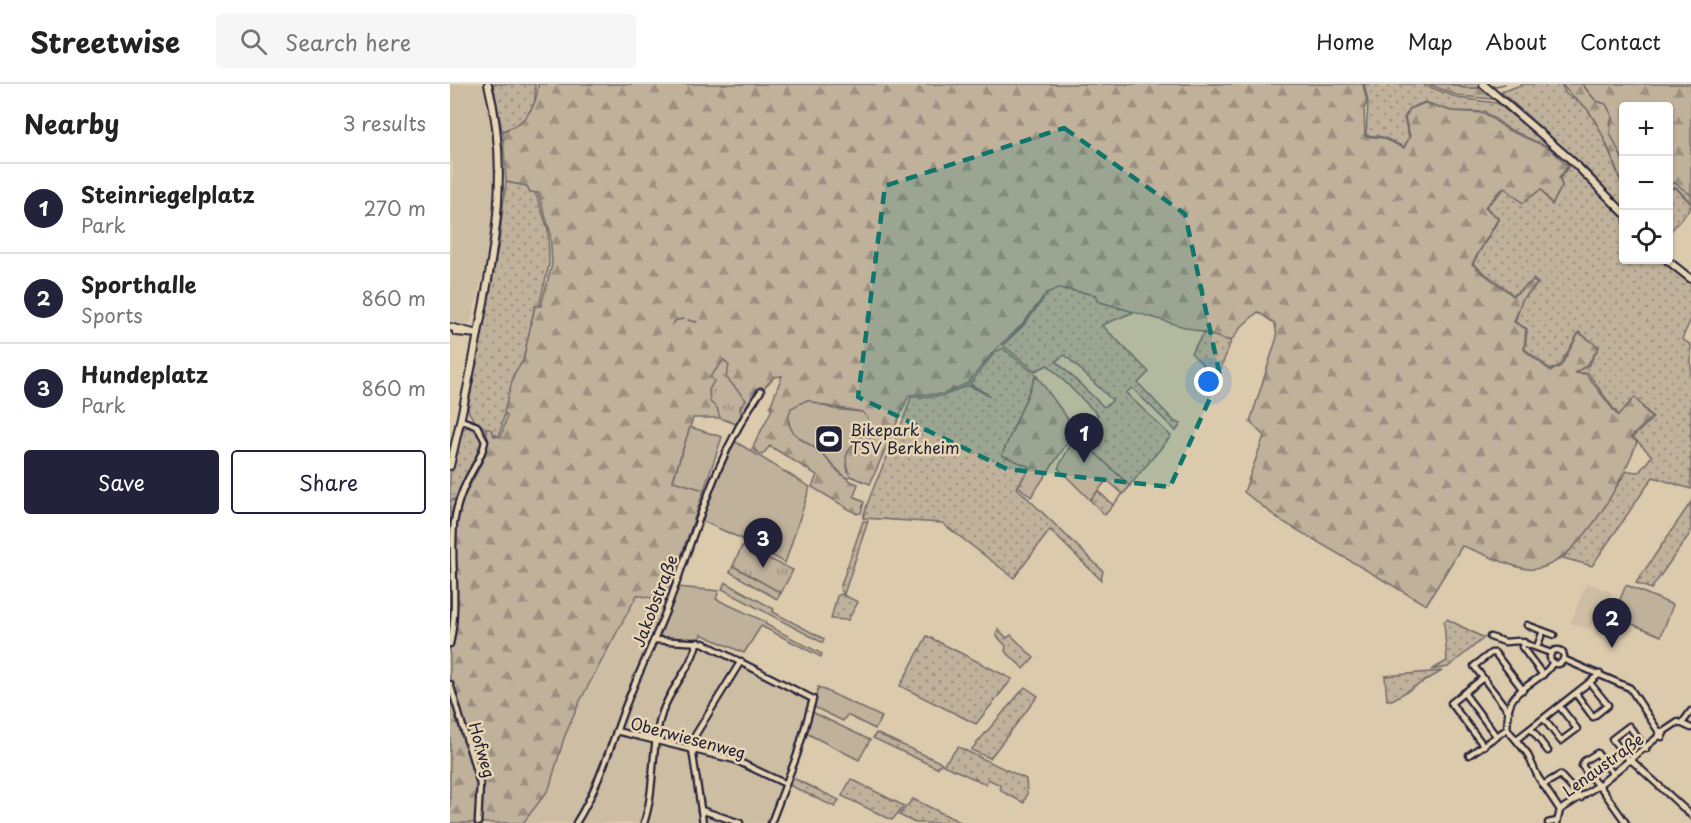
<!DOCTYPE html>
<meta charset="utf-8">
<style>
body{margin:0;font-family:"Playpen Sans",sans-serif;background:#f6f6f6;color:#222}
.controls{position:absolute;right:18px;top:18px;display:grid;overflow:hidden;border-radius:6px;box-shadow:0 2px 4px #0004}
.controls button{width:54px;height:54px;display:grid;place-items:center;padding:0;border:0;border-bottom:2px solid #e0e0e0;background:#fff;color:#222;font:30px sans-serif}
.you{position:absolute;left:759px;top:298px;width:21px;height:21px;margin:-15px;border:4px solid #fff;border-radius:50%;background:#1a73e8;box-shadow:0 0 0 9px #1a73e833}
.badge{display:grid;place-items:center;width:39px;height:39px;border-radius:50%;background:#22223b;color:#fff;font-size:20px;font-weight:700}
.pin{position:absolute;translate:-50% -50px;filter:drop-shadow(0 2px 3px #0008)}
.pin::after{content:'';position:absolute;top:32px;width:21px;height:18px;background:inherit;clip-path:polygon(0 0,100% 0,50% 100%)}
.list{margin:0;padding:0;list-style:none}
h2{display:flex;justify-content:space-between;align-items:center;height:78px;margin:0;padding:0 24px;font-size:26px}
h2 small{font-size:20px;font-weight:400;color:#767676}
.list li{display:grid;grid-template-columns:39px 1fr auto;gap:18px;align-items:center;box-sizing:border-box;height:90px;padding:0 24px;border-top:2px solid #e0e0e0}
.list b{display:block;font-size:22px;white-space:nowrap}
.list p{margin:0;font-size:20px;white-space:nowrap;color:#767676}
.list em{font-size:20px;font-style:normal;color:#767676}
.actions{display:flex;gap:12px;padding:18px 24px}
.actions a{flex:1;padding:14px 0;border:2px solid #22223b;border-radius:6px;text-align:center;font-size:21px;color:#22223b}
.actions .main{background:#22223b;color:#fff}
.icon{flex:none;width:33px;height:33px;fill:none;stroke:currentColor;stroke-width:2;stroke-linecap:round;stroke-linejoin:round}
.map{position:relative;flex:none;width:1241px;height:739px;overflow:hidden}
header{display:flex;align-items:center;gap:36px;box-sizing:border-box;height:84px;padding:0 30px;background:#fff;border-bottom:2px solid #e0e0e0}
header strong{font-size:28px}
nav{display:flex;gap:33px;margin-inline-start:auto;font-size:21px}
.search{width:420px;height:54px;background:#f6f6f6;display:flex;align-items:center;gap:15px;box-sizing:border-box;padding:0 21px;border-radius:6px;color:#767676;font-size:22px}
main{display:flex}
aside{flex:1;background:#fff}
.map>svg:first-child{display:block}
.built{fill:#cdbda3}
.grass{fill:url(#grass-dots);stroke:#716a6b;stroke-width:1.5;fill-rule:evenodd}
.forest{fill:url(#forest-firs);stroke:#716a6b;stroke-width:1.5}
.park{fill:url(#park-tufts);stroke:#716a6b;stroke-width:1.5}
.garden{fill:#c0b19b;stroke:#716a6b;stroke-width:1.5}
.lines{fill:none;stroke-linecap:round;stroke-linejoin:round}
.stream{stroke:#696266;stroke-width:1.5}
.minor-casing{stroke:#22223b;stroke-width:9}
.major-casing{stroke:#22223b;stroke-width:10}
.minor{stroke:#e8d5b3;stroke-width:4.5}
.major{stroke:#e8d5b3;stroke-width:6}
.marked{fill:#0f766e;fill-opacity:0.2;stroke:#0f766e;stroke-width:4.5;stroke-dasharray:12 8;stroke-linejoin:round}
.labels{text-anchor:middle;stroke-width:5;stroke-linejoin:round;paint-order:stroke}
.poi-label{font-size:16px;fill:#22223b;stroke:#e8d5b3;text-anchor:start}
.street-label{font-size:16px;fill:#22223b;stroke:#e8d5b3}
</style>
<header>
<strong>Streetwise</strong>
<div class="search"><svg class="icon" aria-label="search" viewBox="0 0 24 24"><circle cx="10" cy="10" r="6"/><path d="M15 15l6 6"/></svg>Search here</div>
<nav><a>Home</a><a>Map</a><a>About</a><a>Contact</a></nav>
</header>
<main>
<aside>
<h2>Nearby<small>3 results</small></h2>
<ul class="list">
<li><span class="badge">1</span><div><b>Steinriegelplatz</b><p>Park</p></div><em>270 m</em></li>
<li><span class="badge">2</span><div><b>Sporthalle</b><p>Sports</p></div><em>860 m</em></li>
<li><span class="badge">3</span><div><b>Hundeplatz</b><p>Park</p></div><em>860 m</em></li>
</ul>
<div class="actions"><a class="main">Save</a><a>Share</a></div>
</aside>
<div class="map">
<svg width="1241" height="739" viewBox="0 0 1241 739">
<defs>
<pattern id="grass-dots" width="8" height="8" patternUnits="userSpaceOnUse" patternTransform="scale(1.5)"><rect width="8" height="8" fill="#c0b19b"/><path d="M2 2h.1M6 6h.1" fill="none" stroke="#9c9080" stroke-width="1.8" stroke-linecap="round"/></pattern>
<pattern id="forest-firs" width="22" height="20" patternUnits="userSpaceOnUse" patternTransform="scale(1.5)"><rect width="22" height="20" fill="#c0b19b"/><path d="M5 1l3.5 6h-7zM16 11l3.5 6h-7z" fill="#9c9080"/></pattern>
<pattern id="park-tufts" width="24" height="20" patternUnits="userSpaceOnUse" patternTransform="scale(1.5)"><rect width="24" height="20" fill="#c0b19b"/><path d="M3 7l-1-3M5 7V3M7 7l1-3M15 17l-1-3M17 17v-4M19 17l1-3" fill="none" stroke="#9c9080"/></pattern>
</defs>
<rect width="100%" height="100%" fill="#dccaac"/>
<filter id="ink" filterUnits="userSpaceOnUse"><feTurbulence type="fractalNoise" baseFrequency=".0167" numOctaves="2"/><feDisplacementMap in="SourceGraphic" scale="12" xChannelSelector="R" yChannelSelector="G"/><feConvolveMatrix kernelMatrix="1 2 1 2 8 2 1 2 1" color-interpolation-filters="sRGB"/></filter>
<g filter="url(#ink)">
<g class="built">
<path d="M0 0H33L45 65 44 133 41 159 21 237 16 241 0 237 3 81 0 70Z"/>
<path d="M1136 499 1162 508 1155 524 1138 545 1121 539Z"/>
<path d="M188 511 216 517 201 557 253 561 360 615V625L320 739H73L99 705 114 654 130 617Z"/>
</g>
<g class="grass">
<path d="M43 0H85V18L73 39 52 47Z"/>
<path d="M914 0H972L1008 14 1047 19 1108 68 1059 45 1035 28 1002 27 975 18 960 24 954 34 959 53 954 63 933 53 916 51 918 18Z"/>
<path d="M1074 0H1111L1116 10 1136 23 1152 49 1173 104V123L1132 80 1051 8Z"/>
<path d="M1113 73 1173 134 1174 176H1213L1241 200V235L1232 255 1241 261V405L1203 393 1142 482 1113 474 1141 441 1177 387 1189 388 1202 372 1183 353 1203 334 1185 314 1168 331 1138 289H1124L1139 281 1149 263 1129 248 1110 281 1101 286 1075 265 1077 245 1065 238 1072 216 1088 199 1084 196 1063 211C1050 198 1036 192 1023 179L1049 135 1036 123 1055 104 1073 119 1091 105 1102 121 1112 102 1110 94 1119 82Z"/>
<path d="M56 98 77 102 80 108H85L98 145 99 181 89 222H85L73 277 64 290 49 353 25 337 19 329 18 323 49 158Z"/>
<path d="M1226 104 1241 120V124L1219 149V105Z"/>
<path d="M609 204 646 211 647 217 684 228 652 241 699 288 688 299 725 338 731 340 726 347 682 304 676 309 721 352 655 431 640 416 648 407 663 421 680 402 626 351 648 331 598 281 585 287 553 261 573 242 598 209ZM615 271 662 316V317L654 323 606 277Z"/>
<path d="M754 249 781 257 767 295 741 269Z"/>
<path d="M553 264 586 291 552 371 581 383 567 404 653 487 651 496 600 446 564 494 492 439 413 434C424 392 450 354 461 313L493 312 518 301 540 312 520 300 545 268Z"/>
<path d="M16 343 28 347 32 361 7 414 0 417V391L11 347Z"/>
<path d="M1241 418V448L1201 505 1186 499Z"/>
<path d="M413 437H418L394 510 390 504Z"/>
<path d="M391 510 408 518 398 536 381 535 387 512Z"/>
<path d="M997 535 1034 554 998 583 981 586 997 577 994 538Z"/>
<path d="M548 545 557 554 561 551 584 574 574 585 555 567 556 562 546 551Z"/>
<path d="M477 552 562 595 526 640 450 602Z"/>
<path d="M992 587 942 616H937L935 592Z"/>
<path d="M575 603 588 612 540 674 521 666Z"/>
<path d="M426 649 492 679 487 684 423 654Z"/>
<path d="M508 663 576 695 577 710 574 719 551 707 550 701 538 695 536 700 493 681Z"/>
<path d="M341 693 389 716 385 723 339 701Z"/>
<path d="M401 695 454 722 442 736 392 712Z"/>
<path d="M463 715 508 737 513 739H465L449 731Z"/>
</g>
<g class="forest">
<path d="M88 0H913L917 19 914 25 915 52 933 54 954 64 960 52 955 34 960 25 975 19 1001 27 1034 29 1058 46 1099 64 1118 82 1109 94 1112 102 1102 120 1091 105 1073 119 1054 103 1035 123 1048 135 1022 180C1036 194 1049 199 1063 212L1083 197 1087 200 1072 216 1064 238 1076 245 1074 266 1101 287 1111 282 1129 249 1149 263 1138 280 1125 289 1136 290 1168 332 1185 313 1201 334 1181 353 1187 358C1173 396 1125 489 1078 485 1059 483 1031 468 1012 462L976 521 830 436 794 408 814 352 800 338 827 253 825 240 808 228 791 243 781 257 647 217 646 211 609 204 596 209 572 241 543 268 518 299 493 310 459 311 420 400 400 392 394 377 399 365 416 347 412 328 370 321 339 337C343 357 359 357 372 370 383 381 392 395 408 400L404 412 414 418 411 429 407 430 362 403 367 391 320 362 312 371 302 365 322 325 320 323 332 292 324 293 314 304H307L286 340 273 334H243L223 396 254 406 216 517 187 511 130 617 114 654 99 705 73 739H0V497L6 496 5 460 0 457V417L13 415C22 394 45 367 35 344L42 346 44 352 51 353 57 332 54 328 64 290 73 277 85 222H91L102 181 100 147 88 109 80 108 77 102 56 98 53 48C75 38 87 25 88 0Z"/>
<path d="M978 0H1026L1043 15 1009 12Z"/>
<path d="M1112 0H1241V119L1226 103 1219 104 1218 22H1174L1173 102C1163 76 1154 49 1138 26 1130 16 1119 12 1112 0Z"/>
<path d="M586 291 626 346 581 413 568 402 580 383 552 371Z"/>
</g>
<g class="park">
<path d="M274 276 279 282 276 293 296 316 290 323 291 331 286 340 270 334 267 324 260 318 259 306 264 297 260 293Z"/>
<path d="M292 462 343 486 331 509 283 482Z"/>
</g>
<g class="garden">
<path d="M357 316 383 325 412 328 418 334C422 361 384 356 400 392L398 395C386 386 380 377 370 368 355 355 331 350 341 324Z"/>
<path d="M240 343 272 353 254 406 223 397Z"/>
<path d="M626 351 680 402 673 410 657 396 640 416 608 384Z"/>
<path d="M286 358 360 403 335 479 301 459 250 436 283 359Z"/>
<path d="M283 482 331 509 327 515 280 488Z"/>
<path d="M275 498 324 525 323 528 374 555 373 559 272 505Z"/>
<path d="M1176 501 1223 521 1211 552 1163 532Z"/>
<path d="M227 503 269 507 266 515 316 538 315 540 372 570 371 573 311 542 294 569 251 550 249 556 209 555 207 552Z"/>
<path d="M368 603 432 633 425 645 397 631 393 637 364 623Z"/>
<path d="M362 628 420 656 409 676 356 649Z"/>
</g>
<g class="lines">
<g class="stream">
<path d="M1000 0 1014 4H1034"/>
<path d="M1132 0 1146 17 1156 20 1162 32 1160 49 1174 79"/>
<path d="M1041 3 1055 0"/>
<path d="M1218 99H1225L1241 111"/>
<path d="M238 236 245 238"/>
<path d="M246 237 247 238"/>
<path d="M222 241 226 236 234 235"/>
</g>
<g class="minor-casing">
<g id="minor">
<path d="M1077 541 1093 547 1087 563"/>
<path d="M1093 547 1104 551"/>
<path d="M1040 553 1055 558 1068 557 1101 569"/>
<path d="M204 556 253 559 363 615 347 671 321 739"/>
<path d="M1074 558 1072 563 1093 591"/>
<path d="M0 560C9 520 0 479 4 439 6 424 11 409 18 395 24 383 33 371 35 357L27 342 11 336"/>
<circle cx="1107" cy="573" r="7"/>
<path d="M1113 575 1180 604 1209 648"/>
<path d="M1033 594 1001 619 1034 662"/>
<path d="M0 600 30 700 28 739"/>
<path d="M1014 609 1047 653"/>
<path d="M1126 610 1143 633 1158 621 1140 599"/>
<path d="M1059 628 1024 582 1041 569H1045L1073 606"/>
<path d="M1094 635 1111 657 1127 645 1110 623"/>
<path d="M1233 638 1241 627"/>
<path d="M1057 645 1077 669 1088 693 1110 726 1107 739"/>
<path d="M1057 645C1058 638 1057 628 1060 621 1066 602 1094 597 1103 578"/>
<path d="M1081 645 1098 667"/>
<path d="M166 647 285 676 336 700"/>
<path d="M1210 647 1214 649 1212 653 1208 651Z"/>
<path d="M1213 648 1228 638 1241 644"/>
<path d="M1067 655 1150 590"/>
<path d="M1019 671 1057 645"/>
<path d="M1181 676 1241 731"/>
<path d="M1180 677 1162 655 1179 642 1196 665"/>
<path d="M1093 701 1110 691 1131 714"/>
<path d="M1149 701 1176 739"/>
<path d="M1148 702 1132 682 1134 677 1147 669 1163 690"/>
<path d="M251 726 290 739"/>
<path d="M1110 726 1149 701 1209 652"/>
<path d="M126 739C148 704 160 664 174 626 189 587 208 550 222 511 248 441 267 369 311 307"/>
<path d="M194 739C206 703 200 665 212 629 220 604 242 584 247 558"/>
<path d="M253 739 241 658 291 577"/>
<path d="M1098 739 1107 737"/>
</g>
</g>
<g class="major-casing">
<g id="major">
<path d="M1033 0 1120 75 1174 129"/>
<path d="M1217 176 1241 195"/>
<path d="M0 243 28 250"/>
<path d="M6 248 28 250"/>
<path d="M0 382C11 335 21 287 30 239 46 158 59 82 38 0"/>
</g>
</g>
<use href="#minor" class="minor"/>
<use href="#major" class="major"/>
</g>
</g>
<path class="marked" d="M614 44 735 130 770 292 720 403 557 385 408 313 435 102Z"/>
<defs>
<g id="stadium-square" transform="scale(1.5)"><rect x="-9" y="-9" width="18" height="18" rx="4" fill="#22223b" stroke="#e8d5b3"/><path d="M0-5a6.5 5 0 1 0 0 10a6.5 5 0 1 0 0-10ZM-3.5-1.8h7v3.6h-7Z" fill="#fff"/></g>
</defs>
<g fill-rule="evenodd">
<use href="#stadium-square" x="379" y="355"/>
</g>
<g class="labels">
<g class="poi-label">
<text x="400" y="352">Bikepark<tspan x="400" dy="18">TSV Berkheim</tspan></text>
</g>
<g class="street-label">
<text transform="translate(205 517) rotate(-69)" y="6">Jakobstraße</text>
<text transform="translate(238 654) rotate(15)" y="6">Oberwiesenweg</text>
<text transform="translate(32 666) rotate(74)" y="6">Hofweg</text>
<text transform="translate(1153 681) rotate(-36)" y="6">Lenaustraße</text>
</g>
</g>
</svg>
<div class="controls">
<button>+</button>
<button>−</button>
<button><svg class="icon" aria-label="locate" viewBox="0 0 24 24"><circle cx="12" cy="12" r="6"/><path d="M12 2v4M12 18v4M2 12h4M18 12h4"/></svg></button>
</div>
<div class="you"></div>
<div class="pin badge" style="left:634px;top:379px">1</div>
<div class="pin badge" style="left:1162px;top:564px">2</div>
<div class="pin badge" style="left:313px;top:484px">3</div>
</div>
</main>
